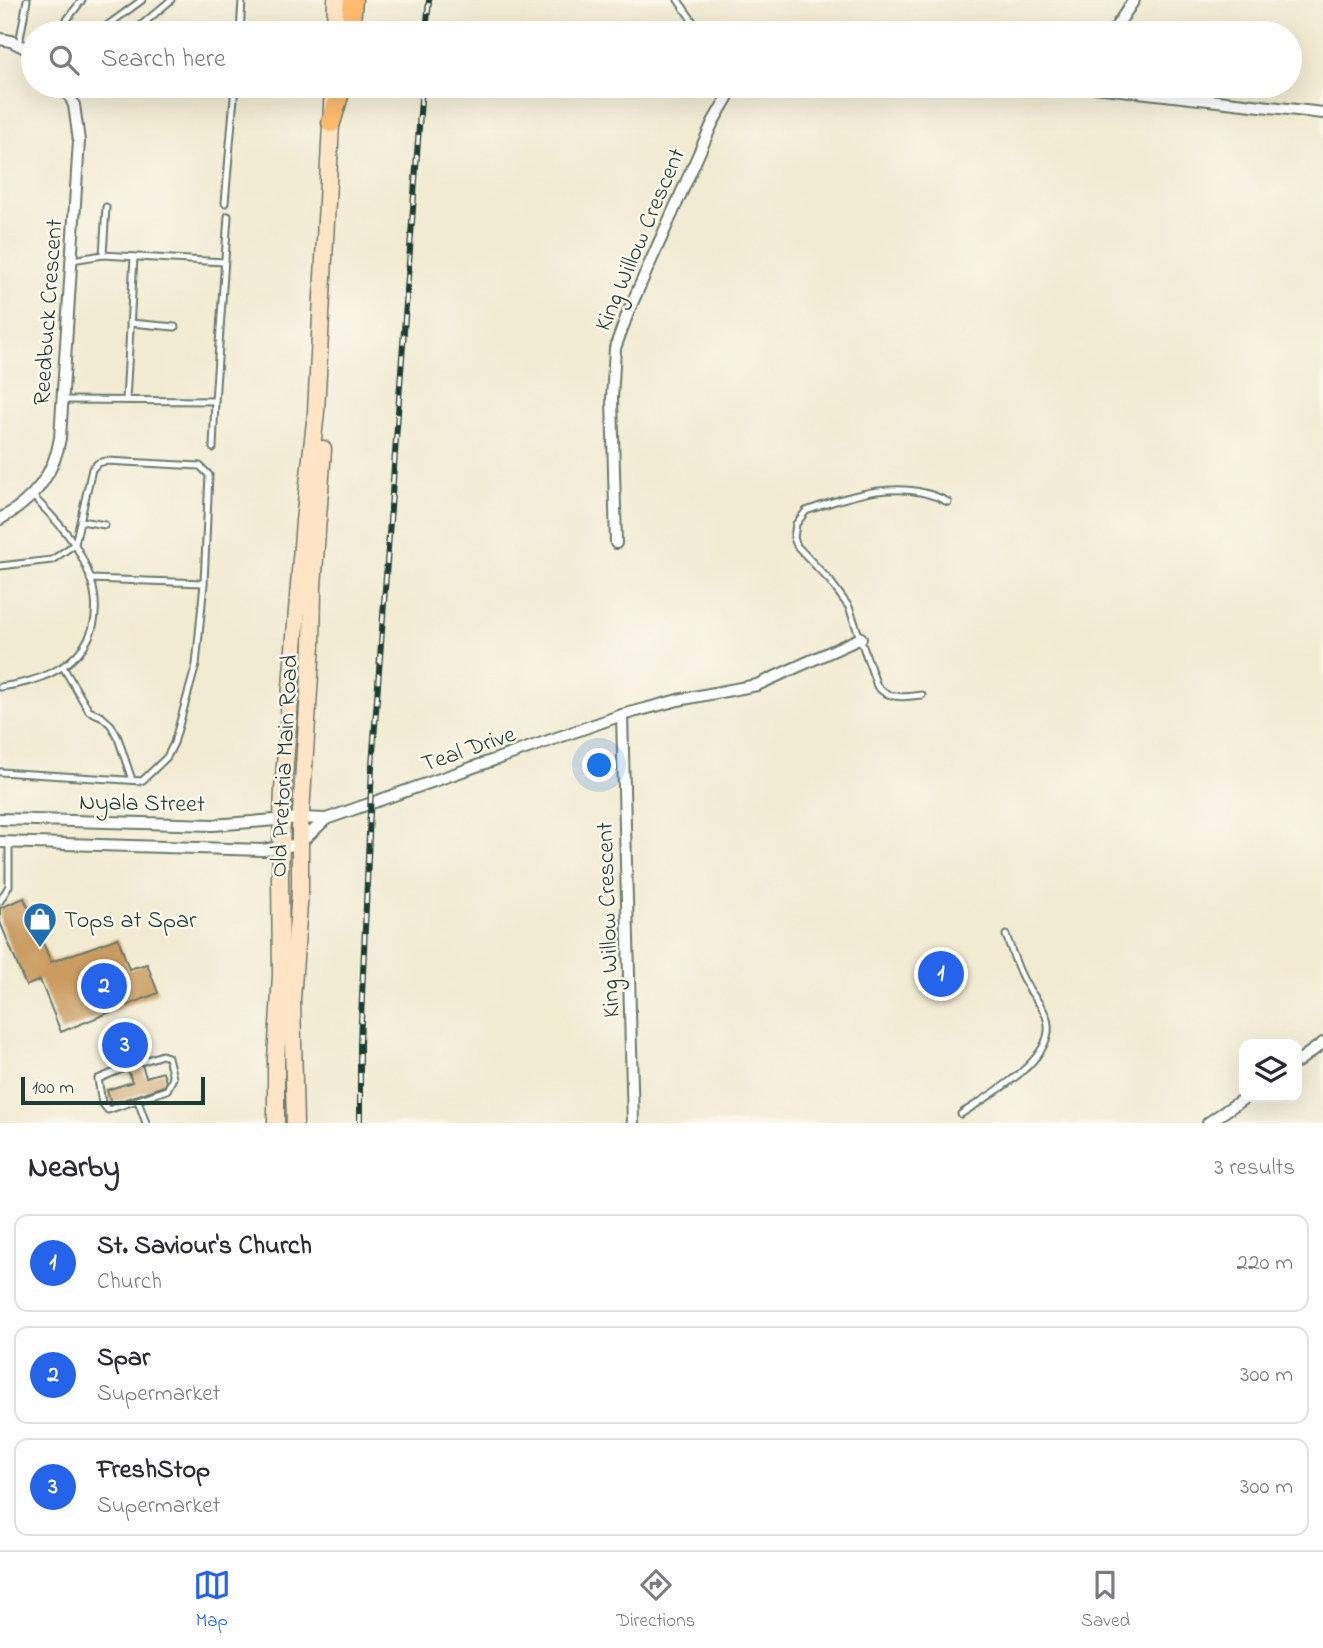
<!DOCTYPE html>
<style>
body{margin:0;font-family:"Indie Flower",sans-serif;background:#f7f7f7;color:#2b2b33}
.controls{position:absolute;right:21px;bottom:21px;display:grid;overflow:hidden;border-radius:14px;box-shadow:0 7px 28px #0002}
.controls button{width:63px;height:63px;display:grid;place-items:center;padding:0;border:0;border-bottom:2px solid #e1e1e2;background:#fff;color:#2b2b33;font:35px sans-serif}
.scale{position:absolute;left:21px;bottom:18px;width:184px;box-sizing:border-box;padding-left:7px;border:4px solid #1f3d34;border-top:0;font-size:19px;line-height:24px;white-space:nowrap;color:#1f3d34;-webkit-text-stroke:5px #fbf7ec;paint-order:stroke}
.you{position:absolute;left:600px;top:766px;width:24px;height:24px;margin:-18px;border:5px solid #fff;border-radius:50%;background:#1a73e8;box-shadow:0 0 0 10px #1a73e833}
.badge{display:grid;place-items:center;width:46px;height:46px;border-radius:50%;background:#2563eb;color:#fff;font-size:23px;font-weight:700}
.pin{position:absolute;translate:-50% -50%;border:4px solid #fff;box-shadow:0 2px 7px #0006}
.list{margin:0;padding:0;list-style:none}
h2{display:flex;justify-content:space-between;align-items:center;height:91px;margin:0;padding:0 28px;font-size:30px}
h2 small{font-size:23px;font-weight:400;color:#7c7c81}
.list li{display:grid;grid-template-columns:46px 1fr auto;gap:21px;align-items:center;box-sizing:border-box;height:98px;margin:0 14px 14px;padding:0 14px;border:2px solid #e1e1e2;border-radius:14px}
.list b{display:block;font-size:26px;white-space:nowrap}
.list p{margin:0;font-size:23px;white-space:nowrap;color:#7c7c81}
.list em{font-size:23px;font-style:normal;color:#7c7c81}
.icon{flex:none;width:38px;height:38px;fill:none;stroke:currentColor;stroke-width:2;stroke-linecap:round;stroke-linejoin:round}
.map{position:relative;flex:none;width:1323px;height:1123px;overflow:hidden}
.search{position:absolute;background:#fff;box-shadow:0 7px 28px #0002;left:21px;right:21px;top:21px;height:77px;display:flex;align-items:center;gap:18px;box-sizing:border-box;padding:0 24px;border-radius:38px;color:#7c7c81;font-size:26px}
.sheet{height:427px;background:#fff}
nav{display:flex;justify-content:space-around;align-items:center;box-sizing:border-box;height:98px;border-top:2px solid #e1e1e2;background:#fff;font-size:19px;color:#7c7c81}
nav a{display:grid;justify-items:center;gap:4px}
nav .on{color:#2563eb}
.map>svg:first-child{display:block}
.building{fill:#ca9c61}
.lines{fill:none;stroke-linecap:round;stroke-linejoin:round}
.lane-casing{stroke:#687a6b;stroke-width:9}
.street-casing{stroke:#687a6b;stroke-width:14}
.secondary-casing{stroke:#687a6b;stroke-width:19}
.primary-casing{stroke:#687a6b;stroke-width:21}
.lane{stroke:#fff;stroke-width:5}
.street{stroke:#fff;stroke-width:10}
.secondary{stroke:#ffe4c6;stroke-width:16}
.primary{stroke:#febc70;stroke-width:18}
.rail-casing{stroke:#1f3d34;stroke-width:6}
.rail{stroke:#fbf7ec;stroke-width:3.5;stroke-dasharray:10;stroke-linecap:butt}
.labels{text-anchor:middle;stroke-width:5;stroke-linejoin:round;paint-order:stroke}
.street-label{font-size:24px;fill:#1f3d34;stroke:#fbf7ec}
.poi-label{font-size:24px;fill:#1f3d34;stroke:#fbf7ec;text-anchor:start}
</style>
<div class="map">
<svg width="1323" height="1123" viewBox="0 0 1323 1123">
<rect width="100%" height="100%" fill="#fbf7ec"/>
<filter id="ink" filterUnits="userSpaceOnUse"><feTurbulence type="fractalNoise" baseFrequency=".0143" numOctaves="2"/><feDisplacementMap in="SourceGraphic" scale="14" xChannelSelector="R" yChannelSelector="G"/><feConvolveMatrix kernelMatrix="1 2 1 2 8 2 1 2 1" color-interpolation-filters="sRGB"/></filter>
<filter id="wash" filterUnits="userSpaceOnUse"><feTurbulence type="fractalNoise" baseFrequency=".00686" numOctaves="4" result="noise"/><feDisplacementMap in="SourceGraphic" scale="28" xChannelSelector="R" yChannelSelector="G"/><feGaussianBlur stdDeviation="1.57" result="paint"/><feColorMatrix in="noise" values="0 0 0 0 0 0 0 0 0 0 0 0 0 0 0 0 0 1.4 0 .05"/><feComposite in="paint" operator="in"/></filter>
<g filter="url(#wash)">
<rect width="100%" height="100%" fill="#f1ebd2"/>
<g id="blocks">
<g class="building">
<path d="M24 898 51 962 118 938 129 969 147 964 158 993 61 1032 40 980 26 986 0 922V908Z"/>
<path d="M136 1029 142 1049 137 1050 146 1077 163 1072 167 1085 111 1104 107 1090 132 1082 124 1058 109 1061 105 1048 111 1046 108 1038Z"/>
</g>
</g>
</g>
<g filter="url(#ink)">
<use href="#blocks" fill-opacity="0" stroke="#687a6b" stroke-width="2"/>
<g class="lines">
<g class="lane-casing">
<g id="lane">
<path d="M678 0 701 33"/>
<path d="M57 33 82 0"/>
<path d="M97 33 142 0"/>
<path d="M132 33 171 0"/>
<path d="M240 33 242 0"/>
<path d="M19 44 27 0"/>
<path d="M225 203 235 86"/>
<path d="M103 255 106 207"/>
<path d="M72 260 103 255 224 262"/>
<path d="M130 323 175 327"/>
<path d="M63 400 215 401 213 448"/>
<path d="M126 400 134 257"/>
<path d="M215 401 228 216"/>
<path d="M81 521 105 525"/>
<path d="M0 566 52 560 75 544 92 469 98 463 106 461 200 466 209 475 204 583 196 665 174 743 167 757 142 781 0 772"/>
<path d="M90 579 204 583"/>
<path d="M63 667 89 711 101 716 111 725 118 738 132 780"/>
<path d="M0 687C78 678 120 630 80 554 69 532 49 514 33 496"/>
<path d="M922 695C905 697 889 700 877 686L849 607 830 581 797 546 794 538 796 524 806 511C851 495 903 477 948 502"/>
<path d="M0 901 9 886V843"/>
<path d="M127 1067 98 1079 102 1103 108 1110 167 1090 173 1078 168 1057 162 1055 141 1062"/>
<path d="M138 1101 146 1123"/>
<path d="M961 1114C989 1095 1062 1057 1046 1016 1042 1005 1032 995 1026 984 1017 969 1012 951 1006 935"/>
</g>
</g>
<g class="street-casing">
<g id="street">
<path d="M1112 33 1134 0"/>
<path d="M0 39 11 41 33 52"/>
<path d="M1086 86 1323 113"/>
<path d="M0 519C33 501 54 475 60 438L79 141 74 105 65 86"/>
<path d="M616 543 612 399 615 348 629 310 713 122 734 86"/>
<path d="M622 715 633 1123"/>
<path d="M0 819 213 825 301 818 326 819 622 715 678 700 757 685 861 638"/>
<path d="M0 842 263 850 299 844 326 819"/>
<path d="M1297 1062 1323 1043"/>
<path d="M1208 1123 1246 1097"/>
</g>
</g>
<g class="secondary-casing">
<g id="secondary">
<path d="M335 33 336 0"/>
<path d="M276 1123V1059L281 975 280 877 283 789 304 521 316 412 333 86"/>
<path d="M295 1123 292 999 300 891V828L312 645 313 587 323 449"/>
</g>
</g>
<g class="primary-casing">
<g id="primary">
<path d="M350 33 353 0"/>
<path d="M331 123 342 86"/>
</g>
</g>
<use href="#lane" class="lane"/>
<use href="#street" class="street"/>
<use href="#secondary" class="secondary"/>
<use href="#primary" class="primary"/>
<g class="rail-casing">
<g id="rail">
<path d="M426 33 429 0"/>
<path d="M360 1123V1043L372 766 422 86"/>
</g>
</g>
<use href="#rail" class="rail"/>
</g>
</g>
<defs>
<g id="shop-pin" transform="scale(1.75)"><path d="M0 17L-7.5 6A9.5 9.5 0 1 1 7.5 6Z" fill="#1f6fb2" stroke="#fbf7ec"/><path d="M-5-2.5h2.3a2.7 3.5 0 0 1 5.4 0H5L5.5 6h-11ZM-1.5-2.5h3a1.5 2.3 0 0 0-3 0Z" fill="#fff"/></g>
</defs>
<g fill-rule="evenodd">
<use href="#shop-pin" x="40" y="919"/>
</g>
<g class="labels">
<g class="street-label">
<text transform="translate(639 239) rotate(-67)" y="8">King Willow Crescent</text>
<text transform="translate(47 312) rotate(-86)" y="8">Reedbuck Crescent</text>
<text transform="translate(468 748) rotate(-19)" y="8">Teal Drive</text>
<text transform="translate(283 766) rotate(-87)" y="8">Old Pretoria Main Road</text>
<text transform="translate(142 802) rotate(1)" y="8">Nyala Street</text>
<text transform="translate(607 920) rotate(-92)" y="8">King Willow Crescent</text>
</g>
<g class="poi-label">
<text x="64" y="927">Tops at Spar</text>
</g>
</g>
</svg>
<div class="controls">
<button><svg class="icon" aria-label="layers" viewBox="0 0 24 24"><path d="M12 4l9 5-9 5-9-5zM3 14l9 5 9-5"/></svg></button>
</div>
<div class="scale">100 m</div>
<div class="you"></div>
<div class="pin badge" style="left:941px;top:974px">1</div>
<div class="pin badge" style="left:104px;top:986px">2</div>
<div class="pin badge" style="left:125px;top:1045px">3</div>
<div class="search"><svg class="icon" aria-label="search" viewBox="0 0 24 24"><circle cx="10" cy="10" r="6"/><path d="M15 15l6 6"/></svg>Search here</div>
</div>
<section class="sheet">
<h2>Nearby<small>3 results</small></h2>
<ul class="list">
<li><span class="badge">1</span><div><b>St. Saviour's Church</b><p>Church</p></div><em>220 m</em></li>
<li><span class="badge">2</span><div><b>Spar</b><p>Supermarket</p></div><em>300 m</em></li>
<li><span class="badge">3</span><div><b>FreshStop</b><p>Supermarket</p></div><em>300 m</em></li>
</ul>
</section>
<nav>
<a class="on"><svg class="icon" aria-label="map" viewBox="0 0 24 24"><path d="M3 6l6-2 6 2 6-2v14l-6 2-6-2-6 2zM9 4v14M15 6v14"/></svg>Map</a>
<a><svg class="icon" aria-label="directions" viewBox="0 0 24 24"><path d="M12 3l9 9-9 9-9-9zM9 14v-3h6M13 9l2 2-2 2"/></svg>Directions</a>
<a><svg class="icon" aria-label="saved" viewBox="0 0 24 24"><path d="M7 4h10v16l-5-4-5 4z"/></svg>Saved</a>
</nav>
